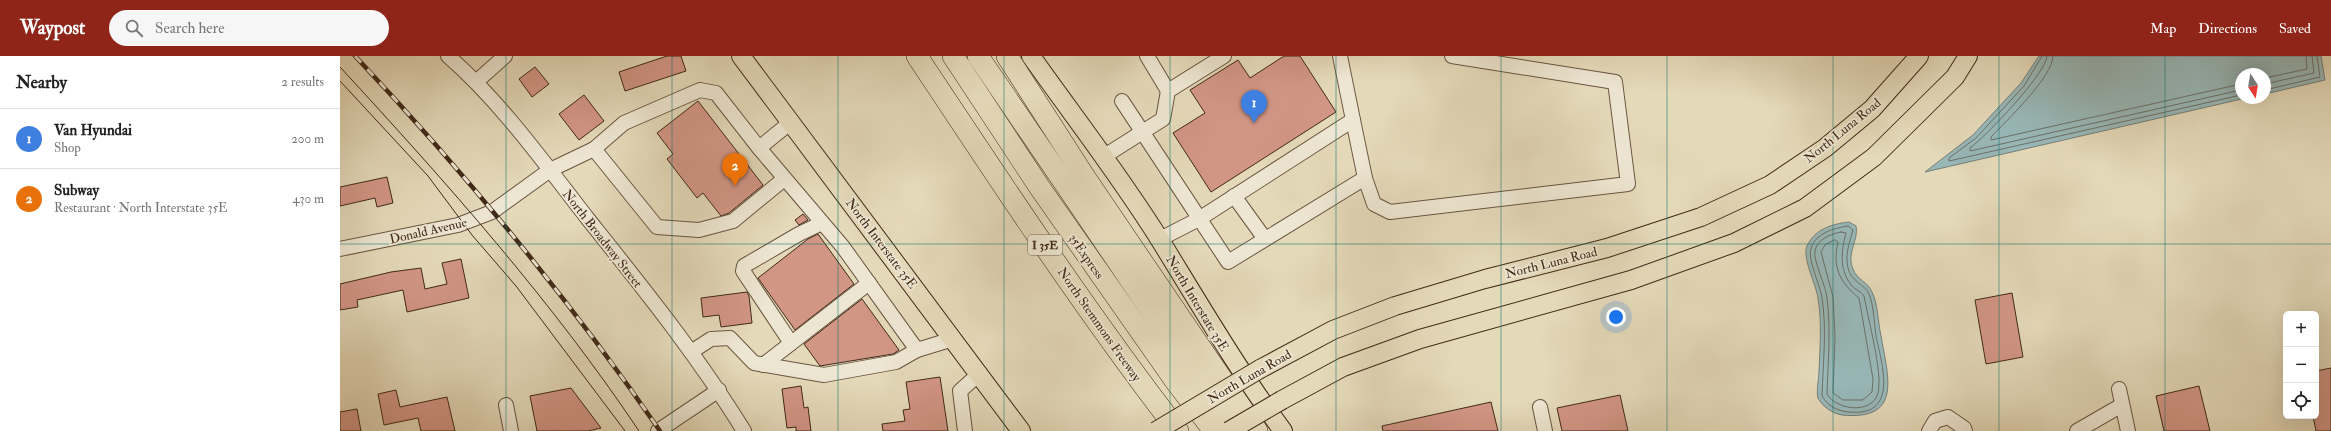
<!DOCTYPE html>
<meta charset="utf-8">
<style>
body{margin:0;font-family:"IM FELL Double Pica",serif;background:#f6f6f6;color:#222}
.controls{position:absolute;right:12px;bottom:12px;display:grid;overflow:hidden;border-radius:6px;box-shadow:0 4px 16px #0002}
.controls button{width:36px;height:36px;display:grid;place-items:center;padding:0;border:0;border-bottom:1px solid #e0e0e0;background:#fff;color:#222;font:20px sans-serif}
.compass{position:absolute;left:1895px;top:12px;width:36px;height:36px;border-radius:50%;background:#fff;box-shadow:0 4px 16px #0002;rotate:168deg}
.you{position:absolute;left:1276px;top:261px;width:14px;height:14px;margin:-10px;border:3px solid #fff;border-radius:50%;background:#1a73e8;box-shadow:0 0 0 6px #1a73e833}
.badge{display:grid;place-items:center;width:26px;height:26px;border-radius:50%;background:#8f2418;color:#fff;font-size:13px;font-weight:700}
.pin{position:absolute;translate:-50% -33px;filter:drop-shadow(0 1px 2px #0008)}
.pin::after{content:'';position:absolute;top:21px;width:14px;height:12px;background:inherit;clip-path:polygon(0 0,100% 0,50% 100%)}
.list{margin:0;padding:0;list-style:none}
h2{display:flex;justify-content:space-between;align-items:center;height:52px;margin:0;padding:0 16px;font-size:17px}
h2 small{font-size:13px;font-weight:400;color:#767676}
.list li{display:grid;grid-template-columns:26px 1fr auto;gap:12px;align-items:center;box-sizing:border-box;height:60px;padding:0 16px;border-top:1px solid #e0e0e0}
.list b{display:block;font-size:15px;white-space:nowrap}
.list p{margin:0;font-size:13px;white-space:nowrap;color:#767676}
.list em{font-size:13px;font-style:normal;color:#767676}
.icon{flex:none;width:22px;height:22px;fill:none;stroke:currentColor;stroke-width:2;stroke-linecap:round;stroke-linejoin:round}
.map{position:relative;flex:none;width:1991px;height:375px;overflow:hidden}
header{display:flex;align-items:center;gap:24px;box-sizing:border-box;height:56px;padding:0 20px;background:#8f2418;color:#fff}
header strong{font-size:19px}
nav{display:flex;gap:22px;margin-inline-start:auto;font-size:14px}
.search{width:280px;height:36px;background:#f6f6f6;display:flex;align-items:center;gap:10px;box-sizing:border-box;padding:0 14px;border-radius:22px;color:#767676;font-size:15px}
main{display:flex}
aside{flex:1;background:#fff}
.map>svg:first-child{display:block}
.water{fill:#98b8b8;stroke:#757f78}
.lines{fill:none;stroke-linecap:round;stroke-linejoin:round}
.shore{stroke:#6c7068;stroke-width:1}
.building{fill:#d29685;stroke:#412918}
.minor-casing{stroke:#6a5540;stroke-width:16}
.major-casing{stroke:#412918;stroke-width:20}
.highway-casing{stroke:#412918;stroke-width:22}
.minor{stroke:#ede6d2;stroke-width:14}
.major{stroke:#e4d9b9;stroke-width:18}
.highway{stroke:#e4d9b9;stroke-width:21}
.tram{stroke:#412918;stroke-width:1}
.rail-casing{stroke:#412918;stroke-width:4.5}
.rail{stroke:#ede6d2;stroke-width:3;stroke-dasharray:9;stroke-linecap:butt}
.major-bridge-casing{stroke:#412918;stroke-width:20;stroke-linecap:butt}
.major-bridge{stroke:#e4d9b9;stroke-width:18}
.grid{fill:none;stroke:#0f766e;stroke-width:1;stroke-opacity:0.55}
.labels{text-anchor:middle;stroke-width:3.5;stroke-linejoin:round;paint-order:stroke}
.shield{fill:#ede6d2;stroke:#756250;stroke-width:1}
.shield-label{font-size:12px;font-weight:bold;fill:#412918}
.street-label{font-size:13px;fill:#412918;stroke:#ede6d2}
</style>
<header>
<strong>Waypost</strong>
<div class="search"><svg class="icon" aria-label="search" viewBox="0 0 24 24"><circle cx="10" cy="10" r="6"/><path d="M15 15l6 6"/></svg>Search here</div>
<nav><a>Map</a><a>Directions</a><a>Saved</a></nav>
</header>
<main>
<aside>
<h2>Nearby<small>2 results</small></h2>
<ul class="list">
<li><span class="badge" style="background:#3f7fe0">1</span><div><b>Van Hyundai</b><p>Shop</p></div><em>200 m</em></li>
<li><span class="badge" style="background:#e8710a">2</span><div><b>Subway</b><p>Restaurant · North Interstate 35E</p></div><em>430 m</em></li>
</ul>
</aside>
<div class="map">
<svg width="1991" height="375" viewBox="0 0 1991 375">
<rect width="100%" height="100%" fill="#e4d9b9"/>
<filter id="stains"><feTurbulence type="fractalNoise" baseFrequency=".005" numOctaves="4"/><feColorMatrix values="0 0 0 0 .2 0 0 0 0 .09 0 0 0 0 .02 0 0 0 .5 -.17"/></filter>
<radialGradient id="worn" r=".72"><stop offset=".6" stop-color="#630" stop-opacity="0"/><stop offset="1" stop-color="#630" stop-opacity=".3"/></radialGradient>
<g class="water">
<path d="M1699 0H1981L1985 24 1925 38V18H1901V42H1906L1585 116 1633 79 1681 27Z"/>
<path d="M1509 166 1516 170C1519 184 1506 197 1513 213 1517 224 1528 226 1532 236 1538 248 1538 267 1541 280 1548 321 1563 365 1502 359 1493 358 1482 350 1478 342 1476 335 1479 322 1479 315 1480 291 1482 266 1478 242 1476 228 1462 202 1467 190 1475 173 1492 168 1509 166Z"/>
</g>
<g class="lines">
<g class="shore">
<path d="M1702 0 1684 30 1636 82 1609 102V105L1901 39"/>
<path d="M1707 0C1706 18 1646 80 1630 92V95L1901 34"/>
<path d="M1713 0C1713 21 1666 65 1651 81V84L1901 28"/>
<path d="M1925 22 1967 13 1966 0"/>
<path d="M1925 28 1974 17 1972 0"/>
<path d="M1925 34 1980 21 1977 0"/>
<path d="M1508 170 1513 174C1509 188 1505 198 1508 212 1511 226 1525 228 1529 238 1534 250 1534 267 1536 280 1542 309 1559 361 1509 356 1497 355 1488 350 1482 340 1483 307 1487 274 1482 242 1480 228 1467 203 1471 192 1476 177 1494 172 1508 170Z"/>
<path d="M1501 176 1506 177C1501 196 1499 214 1512 230 1515 234 1521 235 1524 240 1528 263 1543 317 1538 337 1532 359 1496 354 1487 338 1488 306 1491 274 1487 242 1486 230 1473 205 1475 195 1477 183 1491 178 1501 176Z"/>
<path d="M1495 184 1498 186C1492 212 1500 226 1519 242L1533 323 1532 336 1523 344H1503L1493 337 1495 281 1493 241 1481 196 1485 189Z"/>
</g>
</g>
<g class="building">
<path d="M327 0H341L346 15 285 35 279 16Z"/>
<path d="M944 0H960L996 56 871 136 833 77 865 57 850 34 898 4 910 22Z"/>
<path d="M195 11 209 28 192 41 179 23Z"/>
<path d="M244 39 264 65 239 84 219 58Z"/>
<path d="M358 45 423 129 389 157 381 160 363 137 357 142 327 103 333 98 317 77Z"/>
<path d="M47 121 53 147 37 151 35 142 0 150V131Z"/>
<path d="M463 158 468 164 459 169 455 164Z"/>
<path d="M478 178 514 228 455 274 418 222 468 183Z"/>
<path d="M121 203 129 242 67 256 63 234 17 244 18 251 0 254V228L51 216 81 212 85 233 107 228 102 207Z"/>
<path d="M407 236 409 240 412 267 381 271 379 259 363 261 361 242Z"/>
<path d="M1672 237 1683 301 1646 308 1635 244Z"/>
<path d="M522 243 559 294 553 298 480 310 464 288Z"/>
<path d="M1991 312V375H1976L1973 360H1976V315Z"/>
<path d="M600 321 608 375H543L542 368 565 365 563 354 570 353 566 326Z"/>
<path d="M461 330 464 352 468 351 471 375H456V371L447 372 442 333Z"/>
<path d="M1859 330 1870 375H1824L1816 340Z"/>
<path d="M231 332 261 372 248 375H197L190 340Z"/>
<path d="M56 334 60 351 107 341 115 375H81L78 362 44 369 38 338Z"/>
<path d="M1280 339 1288 375H1222L1217 352Z"/>
<path d="M1151 346 1158 375H1043L1042 370Z"/>
<path d="M17 353 21 375H0V356Z"/>
</g>
<g class="lines">
<g class="minor-casing">
<g id="minor">
<path d="M108 0C161 46 205 108 248 163 303 232 358 300 404 375"/>
<path d="M807 0 828 35"/>
<path d="M136 26 165 0"/>
<path d="M782 45 888 206 1025 122 1013 64"/>
<path d="M419 92 503 191 577 294 613 283"/>
<path d="M254 93 317 171 359 174 393 165 444 123"/>
<path d="M763 101 823 63 828 35 884 0"/>
<path d="M1025 122 1034 148 1050 156 1288 128 1275 26 1112 0"/>
<path d="M894 140 925 183"/>
<path d="M820 183 859 163 1013 64 1000 0"/>
<path d="M0 193 118 169 152 156 210 114 254 93 284 67 360 34 376 37 419 92 451 66"/>
<path d="M451 287 403 215 404 210 459 178 482 167"/>
<path d="M351 296 371 283 390 282 414 307 484 319 556 306 577 294"/>
<path d="M423 309 529 227"/>
<path d="M1779 333 1788 375"/>
<path d="M166 349 171 375"/>
<path d="M1200 351 1205 375"/>
<path d="M318 375 379 334"/>
<path d="M625 375 620 335 640 317"/>
<path d="M1589 375 1595 365 1608 361 1624 372 1625 375"/>
<path d="M1737 375 1782 349"/>
</g>
</g>
<g class="major-casing">
<g id="major">
<path d="M401 0 681 375"/>
<path d="M691 0C734 61 781 121 820 184 860 249 898 314 943 375"/>
<path d="M920 313 993 274 1055 250 1145 223 1267 192 1361 161 1430 129 1485 92 1532 53 1579 0"/>
<path d="M942 344 1003 311 1080 283 1291 224 1394 187 1465 152 1534 101 1615 21 1628 0"/>
</g>
</g>
<g class="highway-casing">
<g id="highway">
<path d="M577 0C661 127 745 254 838 375"/>
<path d="M613 0 700 132 836 326 874 375"/>
<path d="M638 0 853 316 898 375"/>
<path d="M667 0 744 120 917 375"/>
</g>
</g>
<use href="#minor" class="minor"/>
<use href="#major" class="major"/>
<use href="#highway" class="highway"/>
<g class="tram">
<path d="M0 11C106 126 212 245 299 375"/>
<path d="M0 25 88 120 132 179 176 230 285 375"/>
</g>
<g class="rail-casing">
<path id="rail" d="M15 0C125 117 229 243 320 375"/>
</g>
<use href="#rail" class="rail"/>
<g class="major-bridge-casing">
<g id="major-bridge">
<path d="M816 375 920 313"/>
<path d="M889 375 942 344"/>
</g>
</g>
<use href="#major-bridge" class="major-bridge"/>
</g>
<path class="grid" d="M166 0V375M332 0V375M498 0V375M664 0V375M830 0V375M996 0V375M1161 0V375M1327 0V375M1493 0V375M1659 0V375M1825 0V375M0 188H1991"/>
<g class="labels">
<rect class="shield" x="688" y="179" width="34" height="20" rx="3"/>
<g class="shield-label">
<text x="705" y="193">I 35E</text>
</g>
<g class="street-label">
<text transform="translate(1502 74) rotate(-39)" y="5">North Luna Road</text>
<text transform="translate(88 174) rotate(-13)" y="5">Donald Avenue</text>
<text transform="translate(263 182) rotate(52)" y="5">North Broadway Street</text>
<text transform="translate(542 187) rotate(53)" y="5">North Interstate 35E</text>
<text transform="translate(747 200) rotate(55)" y="5">35Express</text>
<text transform="translate(1211 206) rotate(-14)" y="5">North Luna Road</text>
<text transform="translate(858 247) rotate(59)" y="5">North Interstate 35E</text>
<text transform="translate(760 268) rotate(55)" y="5">North Stemmons Freeway</text>
<text transform="translate(909 320) rotate(-30)" y="5">North Luna Road</text>
</g>
</g>
<rect width="100%" height="100%" filter="url(#stains)"/>
<rect width="100%" height="100%" fill="url(#worn)"/>
</svg>
<div class="controls">
<button>+</button>
<button>−</button>
<button><svg class="icon" aria-label="locate" viewBox="0 0 24 24"><circle cx="12" cy="12" r="6"/><path d="M12 2v4M12 18v4M2 12h4M18 12h4"/></svg></button>
</div>
<svg class="compass" viewBox="-18 -18 36 36"><path d="M0-13l5 13h-10z" fill="#e53935"/><path d="M0 13l5-13h-10z" fill="#767676"/></svg>
<div class="you"></div>
<div class="pin badge" style="left:914px;top:67px;background:#3f7fe0">1</div>
<div class="pin badge" style="left:395px;top:130px;background:#e8710a">2</div>
</div>
</main>
